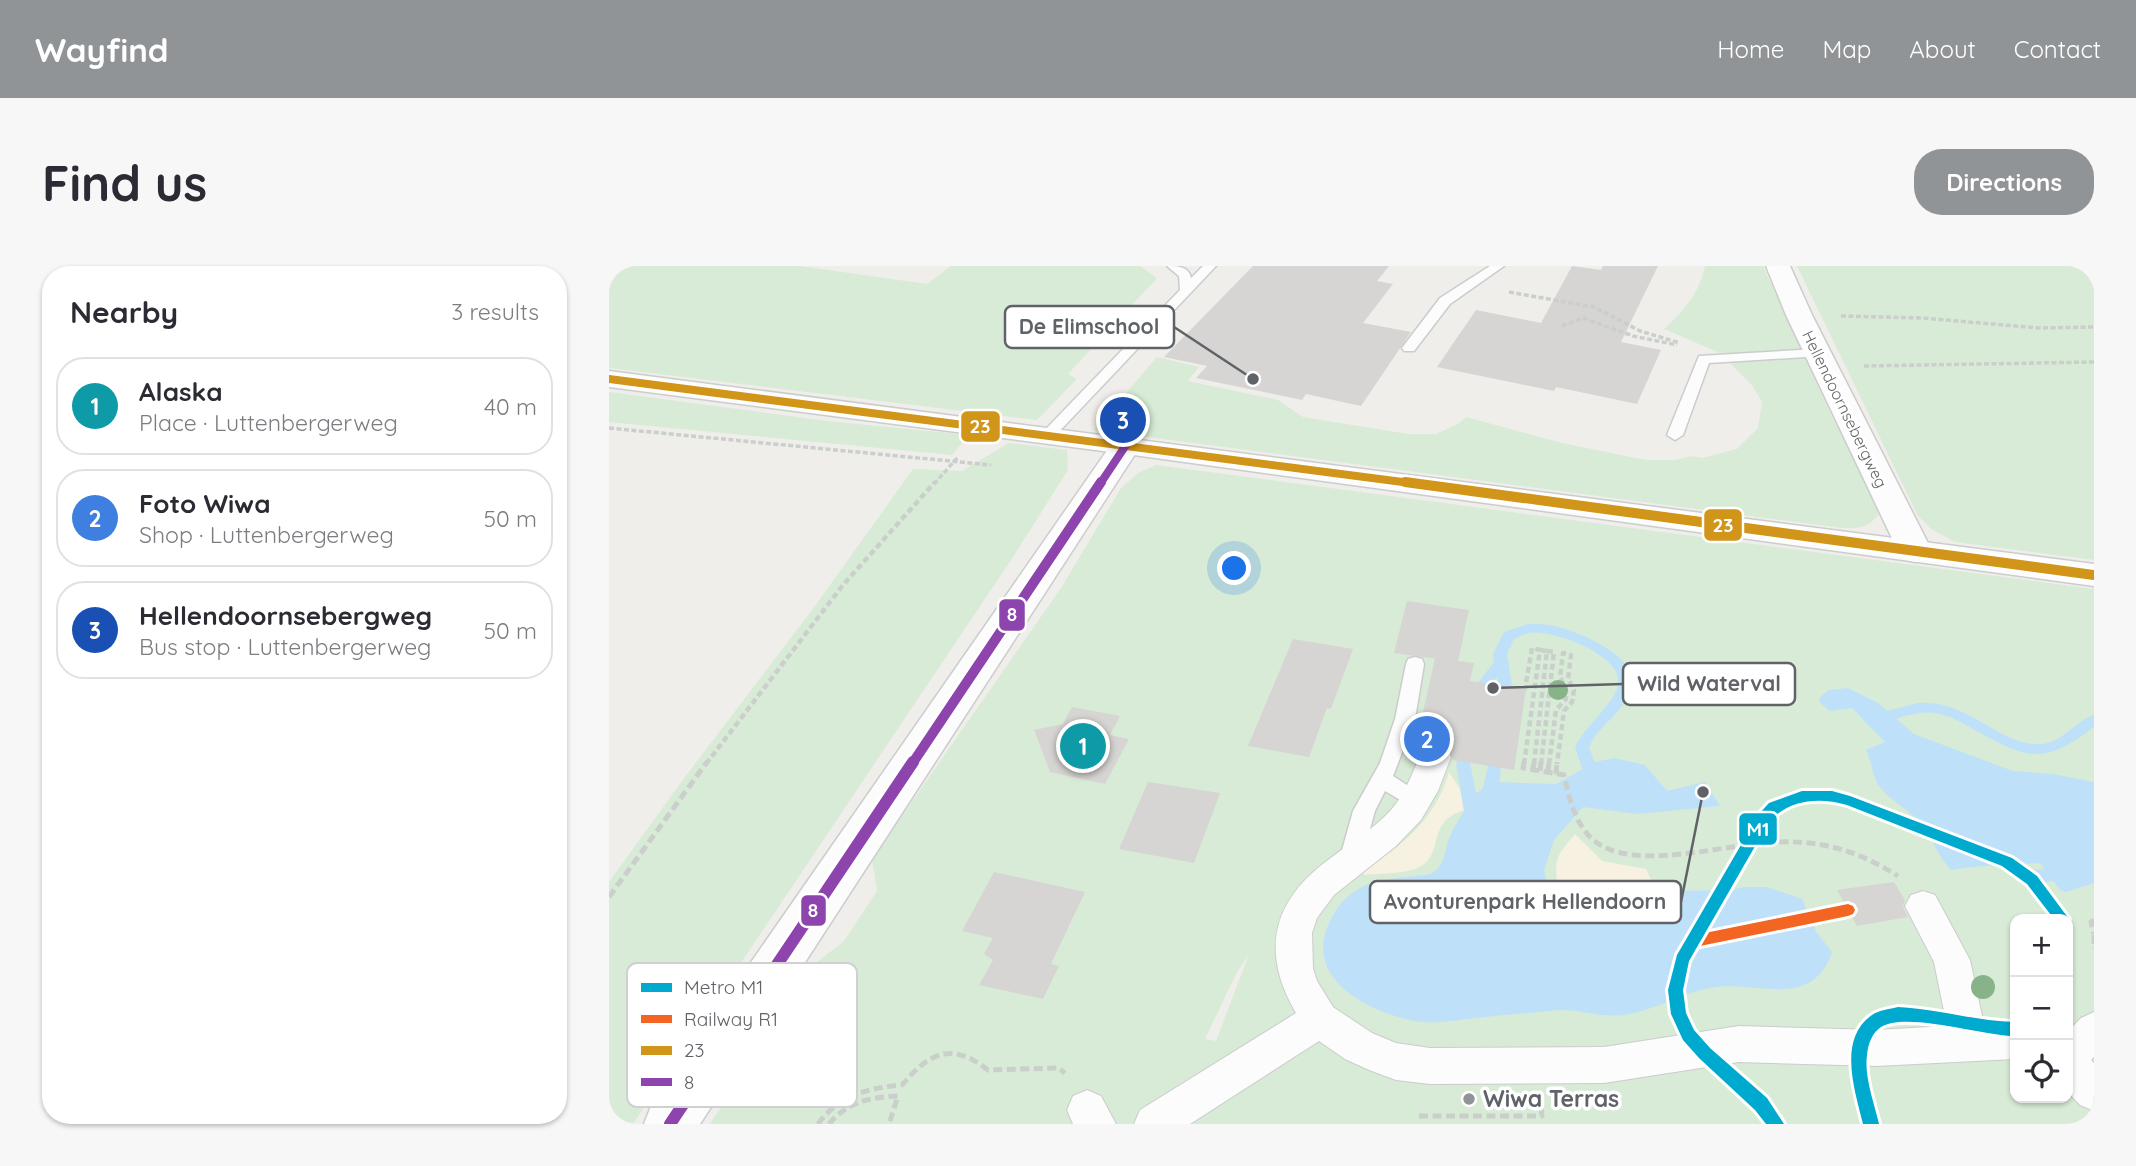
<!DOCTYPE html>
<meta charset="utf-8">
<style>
body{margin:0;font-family:Quicksand,sans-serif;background:#f7f7f7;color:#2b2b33}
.controls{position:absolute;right:21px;bottom:21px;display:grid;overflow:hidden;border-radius:14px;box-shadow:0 2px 5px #0004}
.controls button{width:63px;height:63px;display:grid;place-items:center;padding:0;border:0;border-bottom:2px solid #e1e1e2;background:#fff;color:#2b2b33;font:35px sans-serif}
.you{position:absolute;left:626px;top:303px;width:24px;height:24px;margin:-18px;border:5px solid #fff;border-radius:50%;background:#1a73e8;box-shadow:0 0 0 10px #1a73e833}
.badge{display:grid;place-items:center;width:46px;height:46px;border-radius:50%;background:#919496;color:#fff;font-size:23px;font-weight:700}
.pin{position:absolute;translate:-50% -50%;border:4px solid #fff;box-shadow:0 2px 7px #0006}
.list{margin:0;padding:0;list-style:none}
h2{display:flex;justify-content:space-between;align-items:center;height:91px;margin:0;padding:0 28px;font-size:30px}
h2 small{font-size:23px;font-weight:400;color:#7c7c81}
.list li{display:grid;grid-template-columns:46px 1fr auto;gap:21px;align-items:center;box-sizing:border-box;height:98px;margin:0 14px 14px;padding:0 14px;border:2px solid #e1e1e2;border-radius:28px}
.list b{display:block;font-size:26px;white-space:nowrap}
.list p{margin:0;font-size:23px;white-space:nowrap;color:#7c7c81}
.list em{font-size:23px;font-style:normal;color:#7c7c81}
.icon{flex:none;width:38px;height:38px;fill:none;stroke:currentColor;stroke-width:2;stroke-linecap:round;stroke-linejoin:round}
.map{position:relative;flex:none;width:1485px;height:858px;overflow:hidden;border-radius:28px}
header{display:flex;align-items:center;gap:42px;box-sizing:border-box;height:98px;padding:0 35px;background:#919496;color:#fff}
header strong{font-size:33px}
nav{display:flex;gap:38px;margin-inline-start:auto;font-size:24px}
.intro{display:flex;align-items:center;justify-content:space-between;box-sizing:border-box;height:168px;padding:0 42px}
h1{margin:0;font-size:49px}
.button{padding:18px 32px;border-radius:28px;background:#919496;color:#fff;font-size:24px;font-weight:700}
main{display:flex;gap:42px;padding:0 42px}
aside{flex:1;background:#fff;border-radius:28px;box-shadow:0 2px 5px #0004}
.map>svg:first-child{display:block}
.green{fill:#d8ebd6;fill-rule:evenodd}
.sand{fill:#f6f1e1}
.water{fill:#bfe0f9}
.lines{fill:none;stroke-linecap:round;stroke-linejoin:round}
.stream{fill:#bfe0f9;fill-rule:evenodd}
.building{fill:#d6d5d3}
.service-casing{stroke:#cbcccc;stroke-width:3}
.pedestrian-casing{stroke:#cbcccc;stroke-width:2}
.minor-casing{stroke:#cbcccc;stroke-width:3}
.tertiary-casing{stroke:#cbcccc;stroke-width:3}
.path-far2{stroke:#cacfcc;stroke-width:3.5;stroke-dasharray:5 2.5;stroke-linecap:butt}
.path-far1{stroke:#cacfcc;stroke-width:4.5;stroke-dasharray:6 3.5;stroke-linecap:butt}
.path{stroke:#cacfcc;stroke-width:5;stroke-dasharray:9 4.5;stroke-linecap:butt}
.service{fill:#fdfcfc;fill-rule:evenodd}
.pedestrian{fill:#fdfcfc;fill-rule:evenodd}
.minor{fill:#fdfcfc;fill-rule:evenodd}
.tertiary{fill:#fdfcfc;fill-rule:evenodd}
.bus-1-far1-casing{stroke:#fff;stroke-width:11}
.bus-1-casing{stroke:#fff;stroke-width:15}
.bus-2-far2-casing{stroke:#fff;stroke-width:11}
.bus-2-far1-casing{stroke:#fff;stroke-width:15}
.bus-2-casing{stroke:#fff;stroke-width:18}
.bus-1-far1{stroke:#d1951a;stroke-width:8}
.bus-1{stroke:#d1951a;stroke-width:10}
.bus-2-far2{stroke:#8e44ad;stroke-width:8}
.bus-2-far1{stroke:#8e44ad;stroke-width:10}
.bus-2{stroke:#8e44ad;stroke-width:12}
.rail-1-casing{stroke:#fff;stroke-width:6}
.rail-1{fill:#f26522;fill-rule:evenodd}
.metro-1-casing{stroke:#fff;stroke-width:6}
.metro-1{fill:#00a9ce;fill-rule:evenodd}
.tree{fill:#88b388}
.poi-dot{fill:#919496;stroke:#fff;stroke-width:2.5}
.labels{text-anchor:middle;stroke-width:7;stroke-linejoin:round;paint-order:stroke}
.far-street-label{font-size:16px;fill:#5f6368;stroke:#fff}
.near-poi-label{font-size:23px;font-weight:bold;fill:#5f6368;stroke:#fff;text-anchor:start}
.key{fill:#fff;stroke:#cfd0d2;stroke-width:2}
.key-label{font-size:19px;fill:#5f6368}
.leader{fill:none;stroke:#5f6368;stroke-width:2.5}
.callout-dot{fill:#5f6368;stroke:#fff;stroke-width:2.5}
.callout{fill:#fff;stroke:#5f6368;stroke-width:2.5}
.callout-label{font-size:21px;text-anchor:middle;font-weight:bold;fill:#5f6368}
.line-badge{stroke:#fff;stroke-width:2.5}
.badge-label{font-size:19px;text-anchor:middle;font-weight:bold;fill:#fff}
</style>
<header>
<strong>Wayfind</strong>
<nav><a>Home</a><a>Map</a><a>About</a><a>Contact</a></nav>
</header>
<div class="intro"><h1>Find us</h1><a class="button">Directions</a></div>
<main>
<aside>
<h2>Nearby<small>3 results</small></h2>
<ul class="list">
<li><span class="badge" style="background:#0f9aa8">1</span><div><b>Alaska</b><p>Place · Luttenbergerweg</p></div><em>40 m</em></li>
<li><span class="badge" style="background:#3f7fe0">2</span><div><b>Foto Wiwa</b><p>Shop · Luttenbergerweg</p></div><em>50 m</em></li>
<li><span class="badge" style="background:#1a4fb4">3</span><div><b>Hellendoornsebergweg</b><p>Bus stop · Luttenbergerweg</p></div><em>50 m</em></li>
</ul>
</aside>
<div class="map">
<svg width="1485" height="858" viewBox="0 0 1485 858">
<rect width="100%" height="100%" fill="#efeeea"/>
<g class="green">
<path d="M0 0H191L318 18 342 0H531L548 12 459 108 468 113 428 154 0 102Z"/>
<path d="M1096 0H1154L1225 155 1274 241C1264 260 1254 263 1233 262L485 164 548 91 590 101 579 115 669 134 694 151 799 168H827L849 158 857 151 953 177 1037 194H1067L1082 190 1093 192 1128 183 1149 162 1153 136 1143 119 1111 87 1055 63C1076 43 1090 28 1096 0Z"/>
<path d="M1188 0H1485V294L1346 276 1322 263 1309 250Z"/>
<path d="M0 126 218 155 360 169 343 189 0 156Z"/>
<path d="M400 177 458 184 459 204 404 291 24 858H0V616L73 515 206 340 304 203 353 205Z"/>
<path d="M547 199 1485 323V858H101L202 701 235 675 268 625 263 593 452 322 512 222 529 207ZM1406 653H1459V832H1406ZM640 688 607 775 596 773 628 706Z"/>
</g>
<g class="sand">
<path d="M840 506 851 523 857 544C814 554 839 591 806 603 792 608 772 607 756 609L752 606C792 581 827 553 840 506Z"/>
<path d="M966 568 993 595 1037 603 1043 616C1013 625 971 647 948 616 945 591 950 587 966 568Z"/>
</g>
<g class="water">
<path d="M1239 422 1269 437 1305 468 1404 505 1444 508 1485 516V617L1457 626 1451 624 1431 597C1400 599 1372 599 1342 604 1328 590 1324 572 1312 557 1300 543 1281 535 1270 520 1263 509 1263 496 1257 484L1276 476 1243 442 1221 445 1210 436 1211 431 1220 424Z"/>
<path d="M1005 492 1036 499 1058 525 1096 516 1111 540 1028 548 974 541 945 574 935 604 938 619 963 640H997L1064 625 1122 624 1135 621H1158L1193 633 1208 667 1223 686C1203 746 1146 713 1101 722 1073 727 1048 743 1020 748 991 753 977 744 951 744 926 747 901 748 876 751 852 753 825 760 801 754 756 744 693 711 721 655 728 640 738 629 753 621 772 611 801 612 822 608 838 598 834 586 841 570 847 556 857 545 862 530L887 516 947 518 986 496Z"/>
</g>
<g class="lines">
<g class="stream">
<path d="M919 358C928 358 937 358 946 360 970 366 1034 391 1022 424 1014 447 990 459 980 481L985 495 999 511 997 515H987L973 502 966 481C976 460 1004 439 1009 420 1017 390 943 363 920 367 915 368 910 371 905 373L898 388 903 420 901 424H891L888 411 881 420 876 422 869 417 885 396 884 388 895 366Z"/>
<path d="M1309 437C1358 432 1391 481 1433 478 1454 476 1466 455 1485 449V461C1435 499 1419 494 1366 464 1353 457 1341 449 1326 447 1311 445 1297 450 1283 454L1276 449 1278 445Z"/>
<path d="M854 490 859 492 861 496 868 533 874 521 880 497H890C895 512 887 527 879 540L870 541 872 552 869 556 864 558 859 556 856 552 847 496 849 492Z"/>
<path d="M1485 589V604L1472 610 1420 619 1414 617 1412 612 1414 607 1420 605 1469 597Z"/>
</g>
</g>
<g class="building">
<path d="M644 0H780L768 15 784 18 754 57 802 66 752 140 697 128 693 134 587 112 598 100 555 91Z"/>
<path d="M963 0 992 4 994 0H1049L1012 76 1052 84 1028 138 947 121 945 125 828 101 867 44 932 57Z"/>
<path d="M798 335 860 344 849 395 865 397 861 415 917 423 905 504 844 494 839 482 827 477 814 481 809 489 805 488 826 392 837 394 785 387Z"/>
<path d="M684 373 744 383 722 443 718 442 700 491 639 480Z"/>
<path d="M463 441 511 450 501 469 520 473 496 518 441 506 425 464 454 458Z"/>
<path d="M539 516 611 527 585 597 510 583Z"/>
<path d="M385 606 476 626 442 698 450 700 434 733 370 719 384 694 375 688 384 672 353 665Z"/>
<path d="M1285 616 1296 634 1294 641 1299 651 1248 660 1228 624Z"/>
</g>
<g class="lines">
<g class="service-casing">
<g id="service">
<path d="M558 0C568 0 580 0 582 12L594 0H607L444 172H434L431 169 434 166 571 24 570 10Z"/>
<path d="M881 0H895L841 38 805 85H795L793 82 831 32Z"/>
<path d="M1208 83 1215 87 1213 90 1100 97 1074 169 1066 174 1058 169 1090 90Z"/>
<path d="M806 391 813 393 815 398 806 453 784 510 815 530 818 536 815 542 808 544 776 525 766 545 752 595 749 601 741 604 733 601 730 595 744 545 771 497 786 453 797 398 799 393Z"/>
</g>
</g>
<g class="pedestrian-casing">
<g id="pedestrian">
<path d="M826 479 837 483 842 491 829 525 812 554 787 580 725 629 708 652 703 667 704 702 708 715 724 741 763 767 787 777 821 782 995 781 1130 760 1267 764 1338 760 1325 696 1296 640 1302 629 1314 625 1326 629 1361 694 1375 759 1406 757V793L1267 800 1130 796 995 817 821 818 787 814 760 804 736 793 710 775 581 858H525L531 844 687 747C653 689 661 639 715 597 738 579 763 565 782 544 799 525 803 504 815 483Z"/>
<path d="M1485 746V791L1482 794 1485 797V845L1471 839 1459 826V765L1472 752Z"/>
<path d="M478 824 492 830 507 858H464L458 844 464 830Z"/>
</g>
</g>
<g class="minor-casing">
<g id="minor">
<path d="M1157 0H1181L1203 49 1323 285 1318 293 1306 296 1294 293 1289 285 1177 49Z"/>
<path d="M517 170 528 173 532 179 91 858H35L42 840 506 173Z"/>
</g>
</g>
<g class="tertiary-casing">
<path id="tertiary" d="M0 105 1485 298V320L517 188 0 121Z"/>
</g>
<g class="path-far2">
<path d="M900 26 985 41 1031 65 1071 77"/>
<path d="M1232 50 1313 52 1430 62 1485 61"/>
<path d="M953 60 974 52 1024 70 1068 79"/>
<path d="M1255 100 1485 96"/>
<path d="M0 162 382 199"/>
<path d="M325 218 349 191"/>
</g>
<g class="path-far1">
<path d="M97 498 234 319 326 216"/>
<path d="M915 498 931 384 923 382 916 423"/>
<path d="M925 498 938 385 931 384"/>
<path d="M932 498 945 386 938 385"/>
<path d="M940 498 947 444 957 433V423L951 411 954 387 962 389 959 413 965 424 963 436 955 445 948 498"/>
</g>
<g class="path">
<path d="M915 496 914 502 955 509C960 531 965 555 982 572 1021 609 1117 577 1168 576 1214 574 1251 586 1289 610"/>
<path d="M924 504 925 496"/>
<path d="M931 505 932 496"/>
<path d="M939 506 940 496"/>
<path d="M947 508 948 496"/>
<path d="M0 631 98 496"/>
<path d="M1485 654 1482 656 1485 668"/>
<path d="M1485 669V683"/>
<path d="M810 850H933L932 842"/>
<path d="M209 858C230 829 259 822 293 819 320 787 342 775 379 804L449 802 456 807"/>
<path d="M220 858C238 836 262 831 289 830L280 858"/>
</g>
<use href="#service" class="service"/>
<use href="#pedestrian" class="pedestrian"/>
<use href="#minor" class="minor"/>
<use href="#tertiary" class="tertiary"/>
<g class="bus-1-far1-casing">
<path id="bus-1-far1" d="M0 113 809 218"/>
</g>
<g class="bus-1-casing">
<path id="bus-1" d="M796 216 1485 309"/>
</g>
<g class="bus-2-far2-casing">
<path id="bus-2-far2" d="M491 218 517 179"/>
</g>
<g class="bus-2-far1-casing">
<path id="bus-2-far1" d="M303 498 492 216"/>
</g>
<g class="bus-2-casing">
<path id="bus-2" d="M61 858 304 496"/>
</g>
<use href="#bus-1-far1" class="bus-1-far1"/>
<use href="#bus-1" class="bus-1"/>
<use href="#bus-2-far2" class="bus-2-far2"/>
<use href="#bus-2-far1" class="bus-2-far1"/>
<use href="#bus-2" class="bus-2"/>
<g class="rail-1-casing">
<path id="rail-1" d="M1239 638 1244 640 1246 644 1244 648 1239 650 1086 681 1081 680 1079 675 1081 670 1086 669Z"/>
</g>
<use href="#rail-1" class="rail-1"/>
<g class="metro-1-casing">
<g id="metro-1">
<path d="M1193 525H1223L1241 530 1403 592 1428 610 1460 653 1459 656V653H1445L1418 618 1393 600 1238 539C1210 531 1180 533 1160 556L1080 695 1074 724 1077 747 1085 764 1101 782 1158 832 1175 858H1157L1146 844 1090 792 1074 774 1062 748 1059 724 1068 689 1150 548 1160 537Z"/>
<path d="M1289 741C1329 743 1366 755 1406 756V770C1375 770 1296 745 1272 761 1263 767 1259 778 1258 789 1255 811 1265 836 1270 858H1254C1246 825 1228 773 1263 749 1270 744 1281 743 1289 741Z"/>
</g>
</g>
<use href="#metro-1" class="metro-1"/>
</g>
<g class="tree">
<circle cx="949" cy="424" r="10"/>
<circle cx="1374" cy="721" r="12"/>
</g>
<circle class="poi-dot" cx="860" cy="833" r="7"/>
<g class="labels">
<g class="far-street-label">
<text transform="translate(1236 143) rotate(64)" y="6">Hellendoornsebergweg</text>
</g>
<g class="near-poi-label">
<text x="874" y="841">Wiwa Terras</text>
</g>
</g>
<rect x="18" y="697" width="230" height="144" rx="10" class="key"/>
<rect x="32" y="717" width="31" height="9" fill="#00a9ce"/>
<rect x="32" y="749" width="31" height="8" fill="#f26522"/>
<rect x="32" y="780" width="31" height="9" fill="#d1951a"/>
<rect x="32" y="812" width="31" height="8" fill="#8e44ad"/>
<g class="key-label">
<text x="75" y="728">Metro M1</text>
<text x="75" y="760">Railway R1</text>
<text x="75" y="791">23</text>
<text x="75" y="823">8</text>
</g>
<path class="leader" d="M644 113L565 61M884 422L1014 418M1094 526L1072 636"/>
<g class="callout-dot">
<circle cx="644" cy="113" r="7"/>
<circle cx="884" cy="422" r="7"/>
<circle cx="1094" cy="526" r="7"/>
</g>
<g class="callout">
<rect x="396" y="40" width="169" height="42" rx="7"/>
<rect x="1014" y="397" width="172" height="42" rx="7"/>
<rect x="761" y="615" width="311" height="42" rx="7"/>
</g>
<g class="callout-label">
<text x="480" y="68">De Elimschool</text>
<text x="1100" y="425">Wild Waterval</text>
<text x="916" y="643">Avonturenpark Hellendoorn</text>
</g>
<g class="line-badge">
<rect x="351" y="144" width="41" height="33" rx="7" fill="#d1951a"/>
<rect x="1094" y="242" width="40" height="34" rx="7" fill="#d1951a"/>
<rect x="389" y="332" width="28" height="34" rx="7" fill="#8e44ad"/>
<rect x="1129" y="546" width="40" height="34" rx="7" fill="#00a9ce"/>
<rect x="191" y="628" width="27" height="33" rx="7" fill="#8e44ad"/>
</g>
<g class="badge-label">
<text x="371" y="167">23</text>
<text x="1114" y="266">23</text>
<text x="403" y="355">8</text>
<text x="1149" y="570">M1</text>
<text x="204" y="651">8</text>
</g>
</svg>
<div class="controls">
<button>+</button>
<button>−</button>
<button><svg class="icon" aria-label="locate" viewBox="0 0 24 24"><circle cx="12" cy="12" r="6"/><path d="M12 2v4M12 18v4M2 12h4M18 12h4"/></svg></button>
</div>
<div class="you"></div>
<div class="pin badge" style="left:474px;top:480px;background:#0f9aa8">1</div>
<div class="pin badge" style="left:818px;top:473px;background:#3f7fe0">2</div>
<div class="pin badge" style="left:514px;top:154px;background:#1a4fb4">3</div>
</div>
</main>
